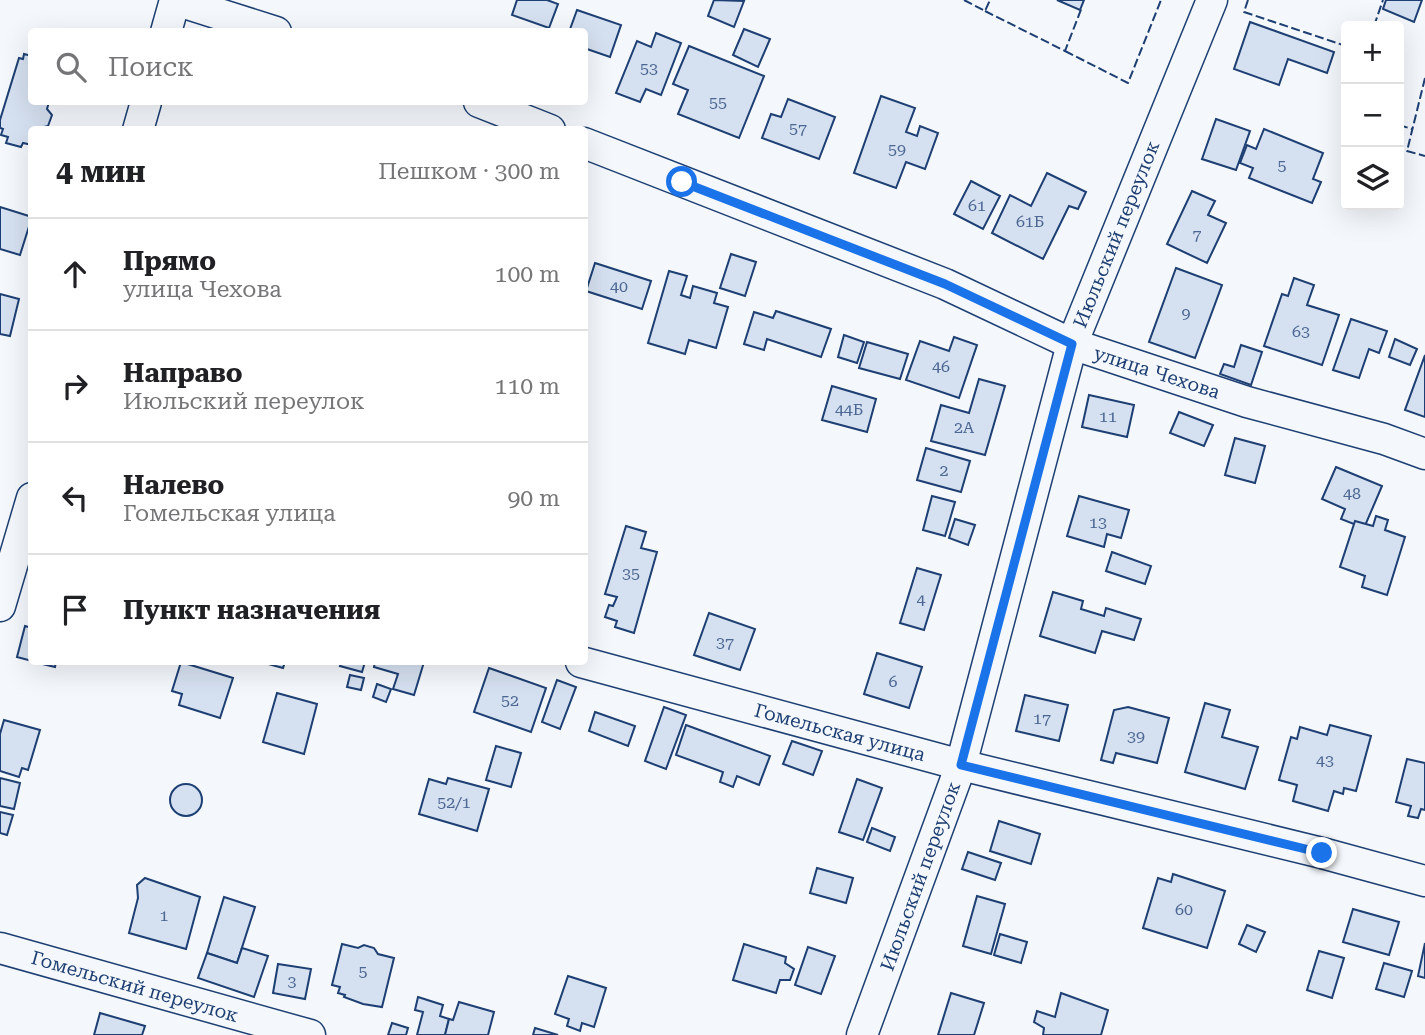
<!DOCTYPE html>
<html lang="ru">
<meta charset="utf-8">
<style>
body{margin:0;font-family:"Roboto Serif",serif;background:#f2f2f2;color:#202124}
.controls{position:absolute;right:21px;top:21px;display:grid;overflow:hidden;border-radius:7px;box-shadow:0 7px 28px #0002}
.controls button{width:63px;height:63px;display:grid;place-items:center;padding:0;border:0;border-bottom:2px solid #e0e0e0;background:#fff;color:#202124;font:35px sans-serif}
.stop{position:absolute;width:21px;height:21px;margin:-16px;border:5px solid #1a73e8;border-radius:50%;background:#fff}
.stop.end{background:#1a73e8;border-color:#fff;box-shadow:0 2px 7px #0008}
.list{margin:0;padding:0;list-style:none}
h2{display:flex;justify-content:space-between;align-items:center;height:91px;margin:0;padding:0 28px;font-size:30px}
h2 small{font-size:23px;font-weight:400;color:#757577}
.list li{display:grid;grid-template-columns:46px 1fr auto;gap:21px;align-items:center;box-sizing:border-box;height:112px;padding:0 28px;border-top:2px solid #e0e0e0}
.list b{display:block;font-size:26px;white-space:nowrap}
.list p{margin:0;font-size:23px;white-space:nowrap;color:#757577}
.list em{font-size:23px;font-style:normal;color:#757577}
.icon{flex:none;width:38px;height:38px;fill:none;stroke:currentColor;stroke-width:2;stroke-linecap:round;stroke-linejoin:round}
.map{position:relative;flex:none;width:1425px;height:1035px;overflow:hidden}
.search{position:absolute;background:#fff;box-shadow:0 7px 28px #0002;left:28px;top:28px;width:560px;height:77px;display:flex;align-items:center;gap:18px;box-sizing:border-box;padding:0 24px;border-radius:7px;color:#757577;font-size:26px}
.panel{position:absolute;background:#fff;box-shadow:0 7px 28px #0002;left:28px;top:126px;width:560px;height:539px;border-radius:7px}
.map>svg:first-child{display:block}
.building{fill:#d5e0f0;stroke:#1d3f73;stroke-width:2}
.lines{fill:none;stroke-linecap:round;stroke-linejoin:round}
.minor-casing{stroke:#1d3f73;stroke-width:33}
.minor{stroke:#f4f7fb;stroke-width:30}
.fence{stroke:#1d3f73;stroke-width:2;stroke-dasharray:9 3.5;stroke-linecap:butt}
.route{stroke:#1a73e8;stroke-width:9}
.labels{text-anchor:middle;stroke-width:5;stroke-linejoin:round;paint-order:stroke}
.number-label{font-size:16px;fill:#4b6792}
.street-label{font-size:19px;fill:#1d3f73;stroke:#f4f7fb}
</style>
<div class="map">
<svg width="1425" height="1035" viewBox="0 0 1425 1035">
<rect width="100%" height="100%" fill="#f4f7fb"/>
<g class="building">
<path d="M517 0H547L558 4 549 28 512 15Z"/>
<path d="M714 0 744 1 734 27 708 16Z"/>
<path d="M1057 0H1084L1080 10Z"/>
<path d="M1386 0H1422L1414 22 1383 9Z"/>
<path d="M577 10 621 25 610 57 584 48V32H569Z"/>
<path d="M1250 22 1334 52 1327 73 1288 59 1279 85 1234 69Z"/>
<path d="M744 29 770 39 758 67 733 55Z"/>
<path d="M656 33 681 43 661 95 646 89 640 102 616 93 637 41 651 47Z"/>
<path d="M689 46 764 76 739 138 678 114 688 90 673 84Z"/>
<path d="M24 54 32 56V102H49L47 109 52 115 48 126 32 130V145L23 143 21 147 6 143 8 137 1 135 3 129 0 128V120L19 58 23 59Z"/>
<path d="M881 96 915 108 906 132 917 136 920 126 938 133 925 169 906 162 896 188 854 173Z"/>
<path d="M788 99 835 117 819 159 762 138 771 114 781 117Z"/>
<path d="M1216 119 1250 131 1236 170 1202 159Z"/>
<path d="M1264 129 1323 153 1313 179 1321 182 1312 203 1249 178 1253 168 1240 163 1247 145 1256 149Z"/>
<path d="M1047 173 1086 192 1078 209 1069 206 1043 259 992 233 1010 195 1031 206Z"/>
<path d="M971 181 1000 196 983 229 954 214Z"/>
<path d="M1192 191 1215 201 1208 215 1226 223 1207 263 1167 244Z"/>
<path d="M0 207 32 217 20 255 0 249Z"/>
<path d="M731 254 756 262 745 296 720 288Z"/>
<path d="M595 263 651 281 642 309 586 291Z"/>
<path d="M1176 268 1222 285 1195 358 1149 342Z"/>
<path d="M669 271 687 276 681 295 690 298 693 286 717 293 714 303 728 307 716 348 689 340 685 354 648 343Z"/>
<path d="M1294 278 1314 285 1307 305 1339 315 1322 365 1264 346 1282 294 1288 296Z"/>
<path d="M0 294 19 299 10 336 0 334Z"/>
<path d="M776 311 831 329 821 357 767 339 764 350 744 344 754 312 773 318Z"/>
<path d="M1351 319 1387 331 1379 353 1369 349 1359 378 1333 370Z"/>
<path d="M844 335 864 342 857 363 838 357Z"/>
<path d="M954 337 977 345 959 398 906 380 920 341 949 351Z"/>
<path d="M1395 339 1417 349 1410 365 1389 357Z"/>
<path d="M867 342 908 354 900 379 859 368Z"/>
<path d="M1241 345 1262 352 1251 385 1220 374 1224 364 1234 367Z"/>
<path d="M1425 355V417L1405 410Z"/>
<path d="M979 379 1005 386 985 455 931 441 941 405 969 413Z"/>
<path d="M832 386 876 399 867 432 822 420Z"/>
<path d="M1089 395 1134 405 1127 437 1082 427Z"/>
<path d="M1179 412 1213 425 1204 446 1170 433Z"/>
<path d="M1235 438 1265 446 1255 483 1225 475Z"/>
<path d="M926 448 970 461 961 492 917 480Z"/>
<path d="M1336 467 1382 486 1364 528 1341 519 1345 509 1322 499Z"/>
<path d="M932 496 955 502 945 536 923 530Z"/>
<path d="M1079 496 1129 510 1121 538 1107 534 1104 547 1067 536Z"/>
<path d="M1376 516 1388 520 1385 530 1405 537 1387 595 1362 587 1365 576 1340 567 1355 521 1373 526Z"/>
<path d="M955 519 975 525 968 545 949 538Z"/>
<path d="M626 526 646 532 641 548 657 552 634 633 615 627 617 621 605 617 609 605 613 606 617 597 605 594Z"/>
<path d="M1112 552 1151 566 1145 584 1106 571Z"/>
<path d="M917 568 941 575 924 630 900 623Z"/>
<path d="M1053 592 1083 601 1081 609 1104 616 1106 608 1141 619 1134 640 1102 631 1095 653 1040 636Z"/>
<path d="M709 613 755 629 740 670 694 655Z"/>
<path d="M25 626 32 628V661L17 657Z"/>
<path d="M877 653 922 667 909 708 864 694Z"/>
<path d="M34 662H56L55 667Z"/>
<path d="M181 662 233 678 220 718 179 705 182 694 172 691Z"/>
<path d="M261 662H285L283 668Z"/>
<path d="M342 662H365L362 672 340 666Z"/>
<path d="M375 662H424L414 695 393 689 398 674 374 667Z"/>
<path d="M489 668 546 688 531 732 474 712Z"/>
<path d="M350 675 364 678 361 690 347 687Z"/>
<path d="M557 680 576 687 560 729 542 722Z"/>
<path d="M377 684 391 689 386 702 373 697Z"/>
<path d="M277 693 317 704 304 754 263 742Z"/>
<path d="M1025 695 1068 705 1059 741 1016 731Z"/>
<path d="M1205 703 1230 710 1222 737 1258 747 1245 789 1185 772Z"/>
<path d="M664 707 686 715 666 769 645 761Z"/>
<path d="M1128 707 1169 718 1157 763 1116 753 1113 763 1101 760 1114 710Z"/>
<path d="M595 712 635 726 628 746 589 731Z"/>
<path d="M4 720 40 730 28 770 22 768 19 777 0 771V734Z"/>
<path d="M686 725 770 756 759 785 737 776 733 787 720 782 723 772 676 755Z"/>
<path d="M1330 725 1371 736 1356 791 1344 788 1343 794 1334 791 1328 811 1293 801 1297 785 1279 780 1291 737 1297 739 1300 727 1327 735Z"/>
<path d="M792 741 822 751 813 775 783 764Z"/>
<path d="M496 746 521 753 511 787 486 780Z"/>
<path d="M1407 759 1425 763V810L1421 809 1418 818 1408 816 1411 806 1396 802Z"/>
<path d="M0 778 20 783 14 809 0 806Z"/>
<path d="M448 778 489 789 477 831 419 814 429 779 446 784Z"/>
<path d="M857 779 882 788 863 840 839 832Z"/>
<circle cx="186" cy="800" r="16"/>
<path d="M0 812 13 815 7 835 0 833Z"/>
<path d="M999 821 1040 834 1031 864 990 851Z"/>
<path d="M872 828 895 837 890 851 867 842Z"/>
<path d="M968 852 1001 863 995 880 962 869Z"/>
<path d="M817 868 853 878 846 903 810 893Z"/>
<path d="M1173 874 1225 891 1207 948 1143 928 1158 878 1171 882Z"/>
<path d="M145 878 200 897 186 949 129 933 138 898 137 885Z"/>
<path d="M977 896 1005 904 991 954 963 946Z"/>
<path d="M224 897 255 907 237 963 207 953Z"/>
<path d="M1353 909 1399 922 1389 955 1343 942Z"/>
<path d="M1247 925 1265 932 1256 952 1239 944Z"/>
<path d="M1000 934 1027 942 1021 963 994 955Z"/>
<path d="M1425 943V978L1418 976Z"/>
<path d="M342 944 358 948 364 945 374 948 378 954 394 958 382 1007 363 1004 344 997 345 995 338 993 340 987 332 985Z"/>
<path d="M744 944 786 957 785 963 794 969 790 980H780L776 993 733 980Z"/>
<path d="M808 947 835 956 821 994 795 985Z"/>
<path d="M242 948 268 956 254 997 198 978 207 953 237 963Z"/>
<path d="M1319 951 1344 958 1332 998 1307 990Z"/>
<path d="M1384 963 1412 971 1404 997 1376 989Z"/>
<path d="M278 964 311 969 305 999 273 993Z"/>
<path d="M568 976 606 988 594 1027 582 1023 580 1031 567 1026 569 1019 555 1014Z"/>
<path d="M951 993 984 1003 974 1035H938Z"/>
<path d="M1061 993 1108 1010 1101 1035H1043L1044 1028 1034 1022 1037 1011 1055 1017Z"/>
<path d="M418 997 443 1005 440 1016 449 1019 445 1035H417L423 1012 415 1010Z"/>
<path d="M459 1002 494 1012 488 1035H445L449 1019 453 1020Z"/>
<path d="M100 1013 145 1026 142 1035H94Z"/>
<path d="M392 1023 408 1028 406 1035H388Z"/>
<path d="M535 1028 558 1035H533Z"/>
</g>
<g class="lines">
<g class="minor-casing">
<g id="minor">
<path d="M175 0 276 32"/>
<path d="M166 32 175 0"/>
<path d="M479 102 550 130"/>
<path d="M138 130 146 102"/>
<path d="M584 143 945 284 1072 344 1247 402 1384 439 1425 454"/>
<path d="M0 606 32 498"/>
<path d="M581 662 961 765 1322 853 1425 881"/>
<path d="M0 948 310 1035"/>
<path d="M862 1035 961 765 1072 344 1212 0"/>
</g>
</g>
<use href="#minor" class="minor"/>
<g class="fence">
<path d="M964 0 985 11 990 0"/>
<path d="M1248 0 1244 12 1346 46"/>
<path d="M985 11 1065 51 1082 7"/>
<path d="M1374 26 1383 0"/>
<path d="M1065 51 1128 83 1161 0"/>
<path d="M1425 78 1407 151 1425 156"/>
<path d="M1399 125 1412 129"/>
</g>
</g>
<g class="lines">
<path class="route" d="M682 182 945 284 1072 344 961 765 1322 853"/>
</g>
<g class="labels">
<g class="number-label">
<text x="649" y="74">53</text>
<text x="718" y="108">55</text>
<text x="798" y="134">57</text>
<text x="897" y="155">59</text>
<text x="1282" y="171">5</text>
<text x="977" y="211">61</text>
<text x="1030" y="227">61Б</text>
<text x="1197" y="240">7</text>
<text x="619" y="292">40</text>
<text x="1186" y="319">9</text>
<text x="1301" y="337">63</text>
<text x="941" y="372">46</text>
<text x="849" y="415">44Б</text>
<text x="1108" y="422">11</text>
<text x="964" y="433">2А</text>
<text x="944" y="476">2</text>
<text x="1352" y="499">48</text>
<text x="1098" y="528">13</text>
<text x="631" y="579">35</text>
<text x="921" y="605">4</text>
<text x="725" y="648">37</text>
<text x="893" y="687">6</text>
<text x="510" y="706">52</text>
<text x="1042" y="724">17</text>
<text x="1136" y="742">39</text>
<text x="1325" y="766">43</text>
<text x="454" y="808">52/1</text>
<text x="1184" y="915">60</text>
<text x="164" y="921">1</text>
<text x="363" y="977">5</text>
<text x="292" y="987">3</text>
</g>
<g class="street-label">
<text transform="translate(1116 234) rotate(-68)" y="7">Июльский переулок</text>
<text transform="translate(1157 372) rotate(18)" y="7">улица Чехова</text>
<text transform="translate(840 732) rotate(15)" y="7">Гомельская улица</text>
<text transform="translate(920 876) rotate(-70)" y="7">Июльский переулок</text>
<text transform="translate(135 986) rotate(16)" y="7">Гомельский переулок</text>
</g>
</g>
</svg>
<div class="controls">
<button>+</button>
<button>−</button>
<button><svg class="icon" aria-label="layers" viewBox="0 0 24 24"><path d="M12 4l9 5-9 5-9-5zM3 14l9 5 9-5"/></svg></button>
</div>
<div class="stop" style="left:682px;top:182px"></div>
<div class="stop end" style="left:1322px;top:853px"></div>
<div class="search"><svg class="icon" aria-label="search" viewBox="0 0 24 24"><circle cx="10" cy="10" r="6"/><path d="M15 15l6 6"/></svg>Поиск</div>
<section class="panel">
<h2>4 мин<small>Пешком · 300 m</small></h2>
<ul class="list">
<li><svg class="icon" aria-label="ahead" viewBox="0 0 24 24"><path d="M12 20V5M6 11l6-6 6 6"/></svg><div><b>Прямо</b><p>улица Чехова</p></div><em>100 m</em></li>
<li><svg class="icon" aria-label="right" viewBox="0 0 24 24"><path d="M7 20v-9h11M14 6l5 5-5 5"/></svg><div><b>Направо</b><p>Июльский переулок</p></div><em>110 m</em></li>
<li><svg class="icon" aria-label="left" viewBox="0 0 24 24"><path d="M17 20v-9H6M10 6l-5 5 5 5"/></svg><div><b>Налево</b><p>Гомельская улица</p></div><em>90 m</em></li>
<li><svg class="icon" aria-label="arrive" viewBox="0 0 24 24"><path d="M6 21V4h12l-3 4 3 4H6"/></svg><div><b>Пункт назначения</b></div></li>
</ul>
</section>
</div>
